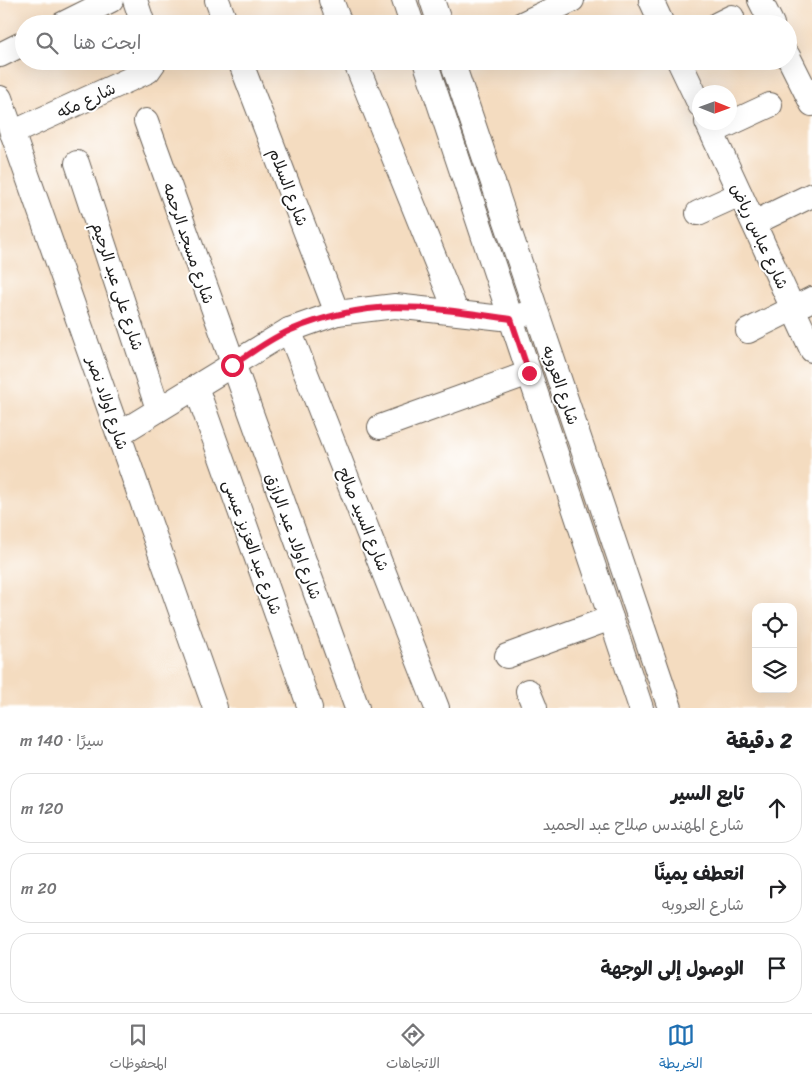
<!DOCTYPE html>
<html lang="ar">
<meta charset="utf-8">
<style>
body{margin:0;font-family:Sriracha,"Playpen Sans Arabic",sans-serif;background:#f2f2f2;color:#202124;direction:rtl}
.controls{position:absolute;right:15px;bottom:15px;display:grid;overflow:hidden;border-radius:10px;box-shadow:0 5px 20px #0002}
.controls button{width:45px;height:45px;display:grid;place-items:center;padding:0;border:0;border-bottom:1px solid #e0e0e0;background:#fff;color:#202124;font:25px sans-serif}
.compass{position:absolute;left:692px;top:85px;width:45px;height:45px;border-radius:50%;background:#fff;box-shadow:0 5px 20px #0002;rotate:91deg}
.stop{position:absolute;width:15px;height:15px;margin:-11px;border:4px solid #e11d48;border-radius:50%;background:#fff}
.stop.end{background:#e11d48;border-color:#fff;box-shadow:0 1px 5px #0008}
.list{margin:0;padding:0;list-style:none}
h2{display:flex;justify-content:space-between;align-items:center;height:65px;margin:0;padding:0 20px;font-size:21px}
h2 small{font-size:16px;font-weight:400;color:#757577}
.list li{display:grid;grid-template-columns:32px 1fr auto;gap:15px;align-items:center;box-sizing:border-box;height:70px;margin:0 10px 10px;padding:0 10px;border:1px solid #e0e0e0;border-radius:20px}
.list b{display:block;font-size:19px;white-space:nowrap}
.list p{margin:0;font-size:16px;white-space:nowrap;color:#757577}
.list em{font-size:16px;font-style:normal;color:#757577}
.icon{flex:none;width:28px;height:28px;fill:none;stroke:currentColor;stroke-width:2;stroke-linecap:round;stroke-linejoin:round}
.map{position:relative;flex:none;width:812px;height:708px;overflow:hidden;direction:ltr}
.search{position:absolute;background:#fff;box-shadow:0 5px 20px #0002;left:15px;right:15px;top:15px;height:55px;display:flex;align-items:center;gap:12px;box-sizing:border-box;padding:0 18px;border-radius:28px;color:#757577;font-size:19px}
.sheet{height:305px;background:#fff}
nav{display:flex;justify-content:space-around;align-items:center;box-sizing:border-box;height:70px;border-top:1px solid #e0e0e0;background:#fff;font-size:14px;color:#757577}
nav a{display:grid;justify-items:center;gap:2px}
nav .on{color:#1f6fb2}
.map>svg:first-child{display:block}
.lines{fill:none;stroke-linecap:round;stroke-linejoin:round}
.minor-casing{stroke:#685f55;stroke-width:26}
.minor{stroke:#fff;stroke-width:24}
.route{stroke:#e11d48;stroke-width:6}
.labels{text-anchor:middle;stroke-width:4;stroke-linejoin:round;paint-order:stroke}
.street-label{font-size:16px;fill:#1c1c1c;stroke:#fff}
</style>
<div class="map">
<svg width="812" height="708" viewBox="0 0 812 708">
<rect width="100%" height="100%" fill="#fff"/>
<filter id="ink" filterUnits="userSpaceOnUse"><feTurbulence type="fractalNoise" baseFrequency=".02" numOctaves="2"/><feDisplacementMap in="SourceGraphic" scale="10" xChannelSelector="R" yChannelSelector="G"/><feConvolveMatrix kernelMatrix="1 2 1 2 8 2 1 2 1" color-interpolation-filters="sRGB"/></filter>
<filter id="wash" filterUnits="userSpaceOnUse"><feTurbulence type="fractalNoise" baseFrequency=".0096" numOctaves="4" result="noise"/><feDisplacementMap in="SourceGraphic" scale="20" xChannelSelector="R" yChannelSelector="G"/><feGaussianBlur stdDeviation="1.12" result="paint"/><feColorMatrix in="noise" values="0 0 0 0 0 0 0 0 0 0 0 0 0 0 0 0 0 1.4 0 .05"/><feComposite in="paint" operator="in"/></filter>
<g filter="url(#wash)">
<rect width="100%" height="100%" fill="#f4dcc0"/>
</g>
<g filter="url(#ink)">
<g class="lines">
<g class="minor-casing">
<g id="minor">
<path d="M135 0 143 24"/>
<path d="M217 0 226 24"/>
<path d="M331 0 340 24"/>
<path d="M404 0 412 24"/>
<path d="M432 0 440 24"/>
<path d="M651 0 662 24"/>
<path d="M760 0 772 24"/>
<path d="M63 24 111 0"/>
<path d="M522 24 572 0"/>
<path d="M718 24 732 17"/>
<path d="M0 55 24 43"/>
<path d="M788 56 812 104"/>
<path d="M240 61 337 313"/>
<path d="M355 61 456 311"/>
<path d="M425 61 641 708"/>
<path d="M452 61 670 708"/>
<path d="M679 61 700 105"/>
<path d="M0 98 215 708"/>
<path d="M146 121 357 708"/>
<path d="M707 122 812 350"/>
<path d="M712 132 770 105"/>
<path d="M12 133 148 71 155 61"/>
<path d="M77 163 158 409"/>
<path d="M698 213 740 194"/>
<path d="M754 223 812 195"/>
<path d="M289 330 437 708"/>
<path d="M748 331 812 299"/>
<path d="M196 387 310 708"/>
<path d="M380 427 529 373"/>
<path d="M119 434 289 330 337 313 395 306 511 319 525 314"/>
<path d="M507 656 611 618"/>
<path d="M528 691 535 708"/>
</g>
</g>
<use href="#minor" class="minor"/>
</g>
</g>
<g class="lines" filter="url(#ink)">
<path class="route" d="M232 365C251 354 270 338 291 330 373 296 427 307 511 319L529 373"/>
</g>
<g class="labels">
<g class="street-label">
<text transform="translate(86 100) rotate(-25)" y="6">شارع مكه</text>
<text transform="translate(289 187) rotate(69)" y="6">شارع السلام</text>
<text transform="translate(760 236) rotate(65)" y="6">شارع عباس رياض</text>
<text transform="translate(189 243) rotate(71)" y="6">شارع مسجد الرحمه</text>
<text transform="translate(118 286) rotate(72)" y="6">شارع على عبد الرحيم</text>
<text transform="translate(561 385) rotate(71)" y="6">شارع العروبه</text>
<text transform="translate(108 403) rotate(71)" y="6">شارع اولاد نصر</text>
<text transform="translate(364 519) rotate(68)" y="6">شارع السيد صالح</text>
<text transform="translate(294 536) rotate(70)" y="6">شارع اولاد عبد الرازق</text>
<text transform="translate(253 547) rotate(70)" y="6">شارع عبد العزيز عيسى</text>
</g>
</g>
</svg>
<div class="controls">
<button><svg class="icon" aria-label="locate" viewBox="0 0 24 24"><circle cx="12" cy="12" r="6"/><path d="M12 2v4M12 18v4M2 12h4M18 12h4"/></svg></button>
<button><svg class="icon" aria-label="layers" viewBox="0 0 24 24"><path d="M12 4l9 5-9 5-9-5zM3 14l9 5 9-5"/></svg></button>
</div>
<svg class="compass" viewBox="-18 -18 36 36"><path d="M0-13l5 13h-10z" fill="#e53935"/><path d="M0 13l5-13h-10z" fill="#757577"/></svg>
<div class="stop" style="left:232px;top:365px"></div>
<div class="stop end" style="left:529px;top:373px"></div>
<div class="search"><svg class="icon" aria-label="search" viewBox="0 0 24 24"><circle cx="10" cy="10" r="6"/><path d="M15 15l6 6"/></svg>ابحث هنا</div>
</div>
<section class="sheet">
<h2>2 دقيقة<small>سيرًا · 140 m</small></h2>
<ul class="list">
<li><svg class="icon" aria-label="ahead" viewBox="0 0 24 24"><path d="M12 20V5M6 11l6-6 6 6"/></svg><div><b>تابع السير</b><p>شارع المهندس صلاح عبد الحميد</p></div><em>120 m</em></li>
<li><svg class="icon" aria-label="right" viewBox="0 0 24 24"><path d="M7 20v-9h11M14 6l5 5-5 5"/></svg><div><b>انعطف يمينًا</b><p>شارع العروبه</p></div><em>20 m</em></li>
<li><svg class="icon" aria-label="arrive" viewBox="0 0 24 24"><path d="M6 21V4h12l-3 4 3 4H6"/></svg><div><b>الوصول إلى الوجهة</b></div></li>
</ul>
</section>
<nav>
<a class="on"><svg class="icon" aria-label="map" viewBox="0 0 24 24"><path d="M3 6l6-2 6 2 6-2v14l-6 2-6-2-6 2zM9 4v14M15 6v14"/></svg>الخريطة</a>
<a><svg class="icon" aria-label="directions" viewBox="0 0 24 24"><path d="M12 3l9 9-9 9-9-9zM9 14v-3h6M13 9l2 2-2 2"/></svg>الاتجاهات</a>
<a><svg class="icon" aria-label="saved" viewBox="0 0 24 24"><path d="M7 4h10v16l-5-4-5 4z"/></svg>المحفوظات</a>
</nav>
